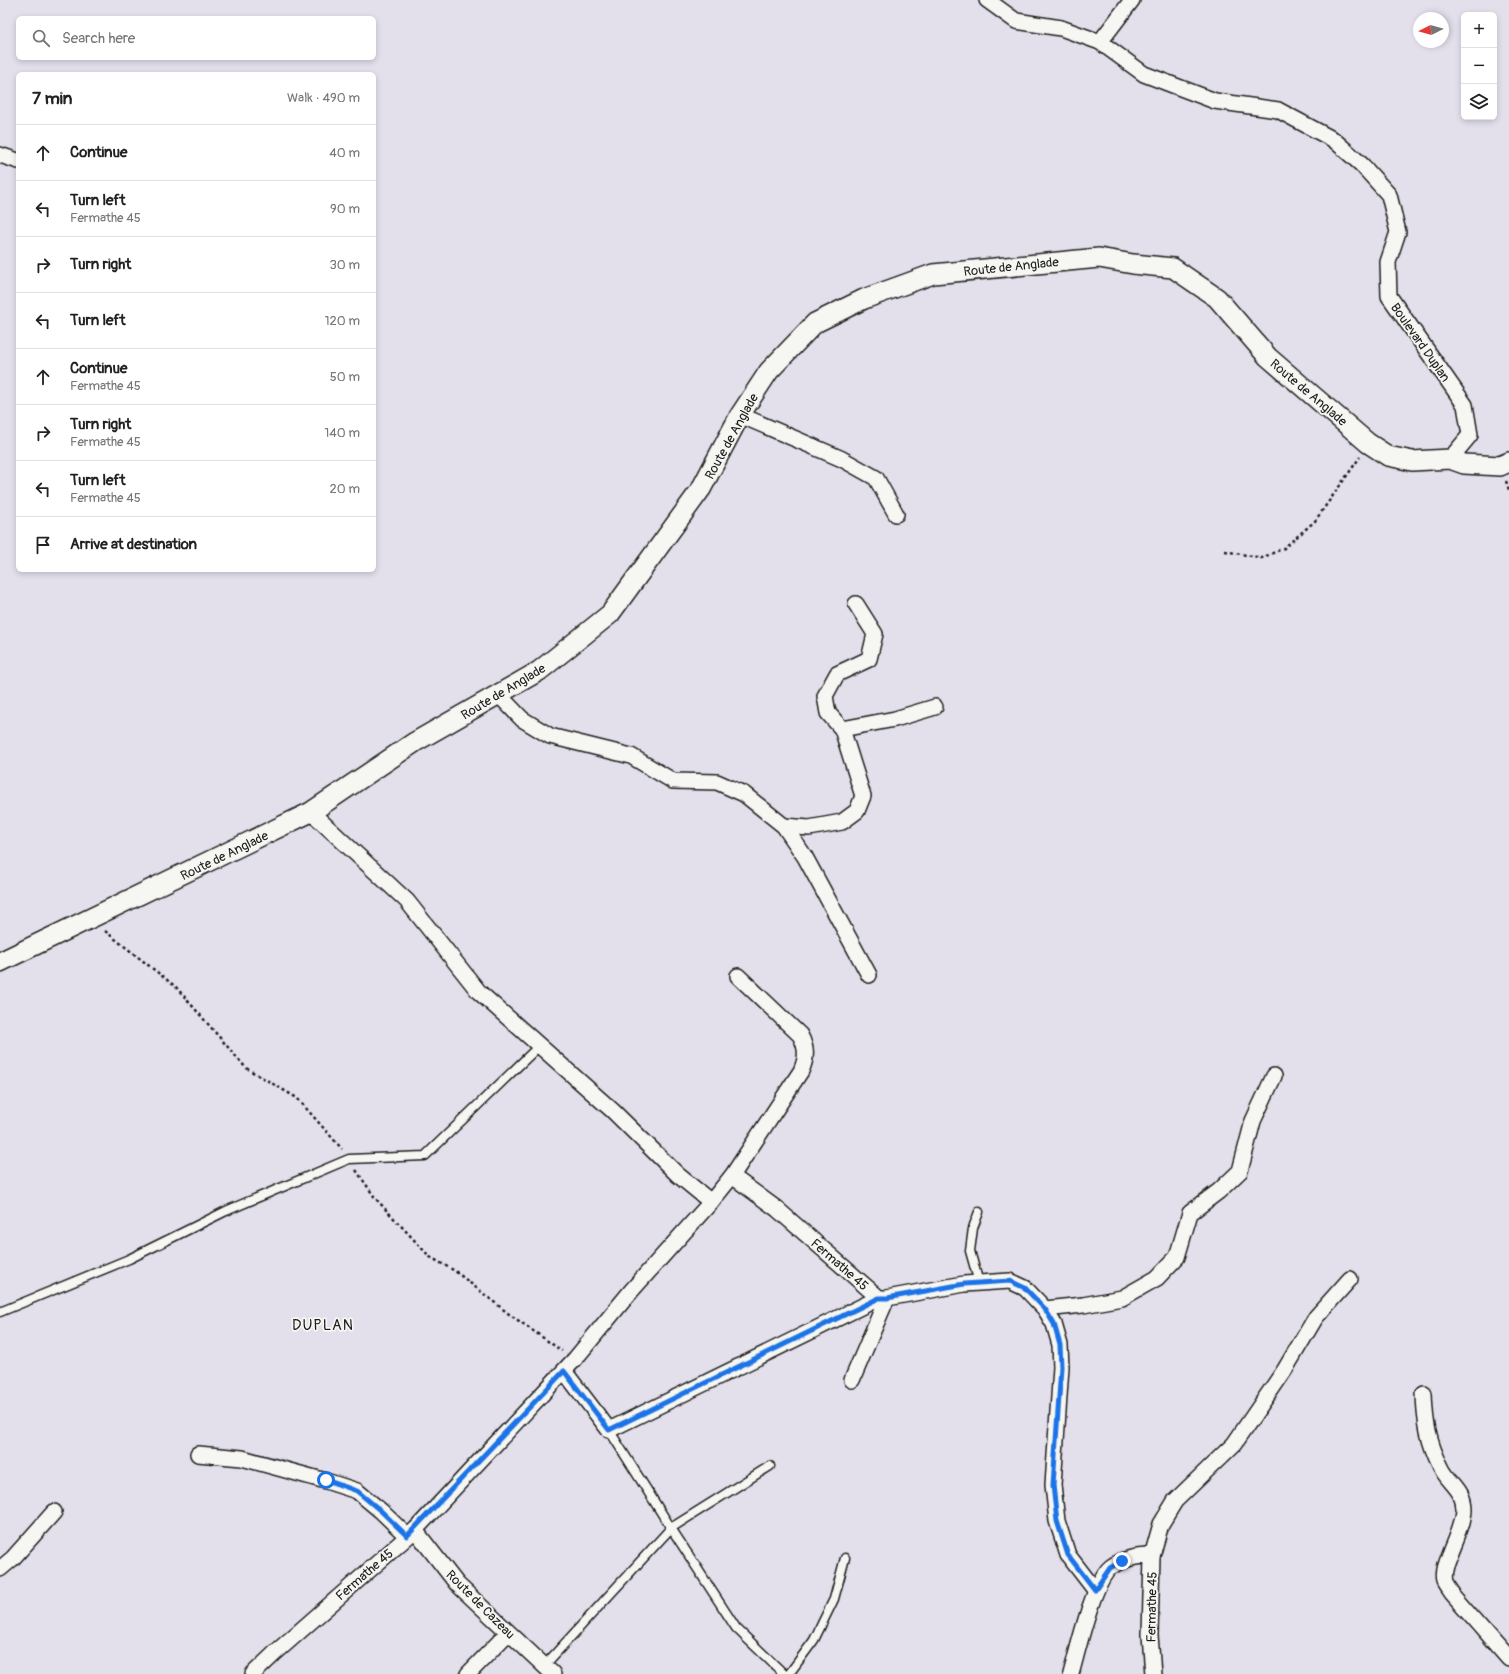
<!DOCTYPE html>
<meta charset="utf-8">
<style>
body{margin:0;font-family:Pangolin,sans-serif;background:#f6f6f6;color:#222}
.controls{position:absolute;right:12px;top:12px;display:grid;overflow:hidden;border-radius:6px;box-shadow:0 2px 6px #0003}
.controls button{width:36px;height:36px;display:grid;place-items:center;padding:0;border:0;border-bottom:1px solid #e0e0e0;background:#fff;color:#222;font:20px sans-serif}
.compass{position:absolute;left:1413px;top:12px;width:36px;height:36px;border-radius:50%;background:#fff;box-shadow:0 2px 6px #0003;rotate:264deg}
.stop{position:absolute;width:12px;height:12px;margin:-9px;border:3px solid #1a73e8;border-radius:50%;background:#fff}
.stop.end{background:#1a73e8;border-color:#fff;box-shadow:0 1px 4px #0008}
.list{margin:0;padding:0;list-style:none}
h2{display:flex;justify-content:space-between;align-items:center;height:52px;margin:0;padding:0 16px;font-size:17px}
h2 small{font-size:13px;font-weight:400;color:#767676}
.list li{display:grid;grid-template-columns:26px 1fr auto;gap:12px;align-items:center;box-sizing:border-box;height:56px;padding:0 16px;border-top:1px solid #e0e0e0}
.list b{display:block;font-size:15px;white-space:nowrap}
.list p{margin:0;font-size:13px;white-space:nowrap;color:#767676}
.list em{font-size:13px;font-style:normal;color:#767676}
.icon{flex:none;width:22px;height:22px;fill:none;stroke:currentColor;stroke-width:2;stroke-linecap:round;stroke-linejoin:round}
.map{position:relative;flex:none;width:1509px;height:1674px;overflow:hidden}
.search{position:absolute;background:#fff;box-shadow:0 2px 6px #0003;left:16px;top:16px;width:360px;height:44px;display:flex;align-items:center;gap:10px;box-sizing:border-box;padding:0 14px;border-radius:6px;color:#767676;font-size:15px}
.panel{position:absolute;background:#fff;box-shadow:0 2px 6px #0003;left:16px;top:72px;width:360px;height:500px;border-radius:6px}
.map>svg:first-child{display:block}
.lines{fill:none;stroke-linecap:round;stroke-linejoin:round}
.service-casing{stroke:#1c1c1c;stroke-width:11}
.minor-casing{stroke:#1c1c1c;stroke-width:18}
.tertiary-casing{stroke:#1c1c1c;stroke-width:22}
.path{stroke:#1c1c1c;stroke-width:2.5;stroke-dasharray:3 3;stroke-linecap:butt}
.service{stroke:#f6f6f2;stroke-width:8}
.minor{stroke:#f6f6f2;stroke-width:15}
.tertiary{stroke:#f6f6f2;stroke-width:19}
.route{stroke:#1a73e8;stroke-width:5}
.labels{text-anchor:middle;stroke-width:3.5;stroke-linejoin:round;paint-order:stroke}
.street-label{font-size:13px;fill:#1c1c1c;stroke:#f6f6f2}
.quarter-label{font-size:15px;letter-spacing:1px;fill:#1c1c1c;stroke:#f6f6f2}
</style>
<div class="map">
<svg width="1509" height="1674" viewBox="0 0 1509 1674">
<rect width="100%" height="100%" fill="#e3e0ec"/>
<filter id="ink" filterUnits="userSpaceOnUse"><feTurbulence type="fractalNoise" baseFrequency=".025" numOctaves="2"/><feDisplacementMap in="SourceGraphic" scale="8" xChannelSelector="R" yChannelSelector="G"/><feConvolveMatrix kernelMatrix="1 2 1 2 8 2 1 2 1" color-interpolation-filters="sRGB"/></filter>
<g filter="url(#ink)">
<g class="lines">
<g class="service-casing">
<g id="service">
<path d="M979 1283 970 1251 973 1228 979 1212"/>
<path d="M0 1312 129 1259 226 1211 349 1159 425 1156 539 1046"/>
<path d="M770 1466 671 1528 736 1628 784 1674"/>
<path d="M544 1666 671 1528 609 1430"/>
<path d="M789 1674 814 1640 834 1599 845 1558"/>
</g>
</g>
<g class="minor-casing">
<g id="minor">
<path d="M987 0 1016 21 1061 28 1100 42 1144 74 1215 101 1278 110 1334 140 1362 165 1389 195 1398 232 1388 262 1389 296 1465 405 1470 435 1450 459"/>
<path d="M1100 42 1132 0"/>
<path d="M0 155 18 161"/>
<path d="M740 415 842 459 876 478 896 514"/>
<path d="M499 695 522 719 550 736 631 756 673 781 717 782 744 794 784 826 805 857 869 975"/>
<path d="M842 729 895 719 935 707"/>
<path d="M311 812 407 901 479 992 613 1111 678 1175 711 1202"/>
<path d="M784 826 809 828 842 822 857 811 863 796 842 729 828 713 825 696 837 674 869 659 875 634 856 604"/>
<path d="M732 1176 777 1209 879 1298H887L964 1284 1010 1281 1025 1288 1045 1309 1054 1324 1060 1345 1061 1367 1053 1485 1057 1521 1068 1555 1095 1590"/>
<path d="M1045 1309 1083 1305 1122 1298 1157 1278 1177 1257 1190 1213 1219 1191 1240 1171 1253 1121 1274 1076"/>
<path d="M564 1371 609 1430 879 1298"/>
<path d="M852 1380 887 1298"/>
<path d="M1424 1394C1425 1422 1428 1442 1441 1467 1448 1483 1464 1489 1464 1509 1464 1532 1440 1564 1445 1582 1447 1586 1450 1590 1452 1593L1509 1658"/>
<path d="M198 1454 242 1458 326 1481 357 1491 381 1511 407 1536"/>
<path d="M415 1530 457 1584 553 1674"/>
<path d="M1152 1556 1161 1524 1175 1501 1234 1444 1284 1371 1316 1317 1350 1279"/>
<path d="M0 1569 13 1558 54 1512"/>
<path d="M253 1674 275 1653 415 1530 575 1359 632 1290 711 1202 732 1176 801 1071C807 1058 807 1048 800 1035L738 976"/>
<path d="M468 1674 508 1633"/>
<path d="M1071 1674C1078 1650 1093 1581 1111 1567 1123 1558 1137 1556 1152 1556L1150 1635 1153 1674"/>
</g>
</g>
<g class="tertiary-casing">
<path id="tertiary" d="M0 962 311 812 415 742 539 671 610 614 701 489 740 415 769 371 815 323 864 299 933 274 1099 258 1133 264 1173 268 1217 298 1268 357 1368 443 1388 456 1412 461 1450 459 1464 464 1500 466 1509 462"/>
</g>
<g class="path">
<path d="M1506 481 1509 490"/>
<path d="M1225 551 1262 558 1284 548 1315 521 1360 457"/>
<path d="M105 931 176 987 246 1068 297 1098 342 1149"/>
<path d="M356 1170 376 1199 430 1257 455 1271 509 1314 562 1351"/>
</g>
<use href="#service" class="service"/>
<use href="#minor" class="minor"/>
<use href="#tertiary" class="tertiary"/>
</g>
</g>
<g class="lines" filter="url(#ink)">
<path class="route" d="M326 1480 357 1491 381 1511 407 1536 564 1371 609 1430 879 1298H887L964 1284 1010 1281 1025 1288 1045 1309 1054 1324 1060 1345 1061 1367 1053 1485 1057 1521 1068 1555 1095 1590 1110 1568 1122 1561"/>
</g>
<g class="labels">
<g class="street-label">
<text transform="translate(1011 266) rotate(-6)" y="5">Route de Anglade</text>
<text transform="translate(1421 342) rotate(55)" y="5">Boulevard Duplan</text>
<text transform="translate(1309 392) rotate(40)" y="5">Route de Anglade</text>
<text transform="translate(731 436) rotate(-61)" y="5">Route de Anglade</text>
<text transform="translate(503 691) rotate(-31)" y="5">Route de Anglade</text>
<text transform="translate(224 855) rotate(-26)" y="5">Route de Anglade</text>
<text transform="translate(840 1264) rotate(41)" y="5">Fermathe 45</text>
<text transform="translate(364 1574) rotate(-41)" y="5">Fermathe 45</text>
<text transform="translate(481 1604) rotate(45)" y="5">Route de Cazeau</text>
<text transform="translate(1151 1607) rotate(-89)" y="5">Fermathe 45</text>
</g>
<g class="quarter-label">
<text x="323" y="1330">DUPLAN</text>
</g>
</g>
</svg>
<div class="controls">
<button>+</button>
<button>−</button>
<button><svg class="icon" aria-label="layers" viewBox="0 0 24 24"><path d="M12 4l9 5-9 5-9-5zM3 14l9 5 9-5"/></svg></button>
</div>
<svg class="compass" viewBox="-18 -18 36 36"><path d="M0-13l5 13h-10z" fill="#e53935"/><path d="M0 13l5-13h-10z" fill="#767676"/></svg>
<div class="stop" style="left:326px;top:1480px"></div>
<div class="stop end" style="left:1122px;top:1561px"></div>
<div class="search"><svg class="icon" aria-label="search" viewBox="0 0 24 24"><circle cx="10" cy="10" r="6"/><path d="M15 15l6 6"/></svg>Search here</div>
<section class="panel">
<h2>7 min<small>Walk · 490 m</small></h2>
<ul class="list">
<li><svg class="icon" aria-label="ahead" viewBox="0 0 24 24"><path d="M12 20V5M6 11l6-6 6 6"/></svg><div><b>Continue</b></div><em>40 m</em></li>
<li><svg class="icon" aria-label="left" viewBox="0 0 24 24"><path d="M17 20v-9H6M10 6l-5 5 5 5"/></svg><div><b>Turn left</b><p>Fermathe 45</p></div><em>90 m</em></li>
<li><svg class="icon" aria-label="right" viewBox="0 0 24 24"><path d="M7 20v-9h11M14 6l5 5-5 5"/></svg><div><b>Turn right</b></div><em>30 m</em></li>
<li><svg class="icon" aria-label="left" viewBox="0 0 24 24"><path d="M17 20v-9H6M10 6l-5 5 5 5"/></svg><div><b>Turn left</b></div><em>120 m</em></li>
<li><svg class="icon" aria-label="ahead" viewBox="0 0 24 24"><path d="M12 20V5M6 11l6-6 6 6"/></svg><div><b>Continue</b><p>Fermathe 45</p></div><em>50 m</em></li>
<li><svg class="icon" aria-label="right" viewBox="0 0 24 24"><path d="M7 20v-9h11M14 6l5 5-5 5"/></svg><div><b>Turn right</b><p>Fermathe 45</p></div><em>140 m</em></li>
<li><svg class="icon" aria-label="left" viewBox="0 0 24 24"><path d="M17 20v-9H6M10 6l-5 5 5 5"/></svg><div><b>Turn left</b><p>Fermathe 45</p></div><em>20 m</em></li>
<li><svg class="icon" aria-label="arrive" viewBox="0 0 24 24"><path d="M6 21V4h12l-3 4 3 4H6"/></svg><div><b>Arrive at destination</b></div></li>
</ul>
</section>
</div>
